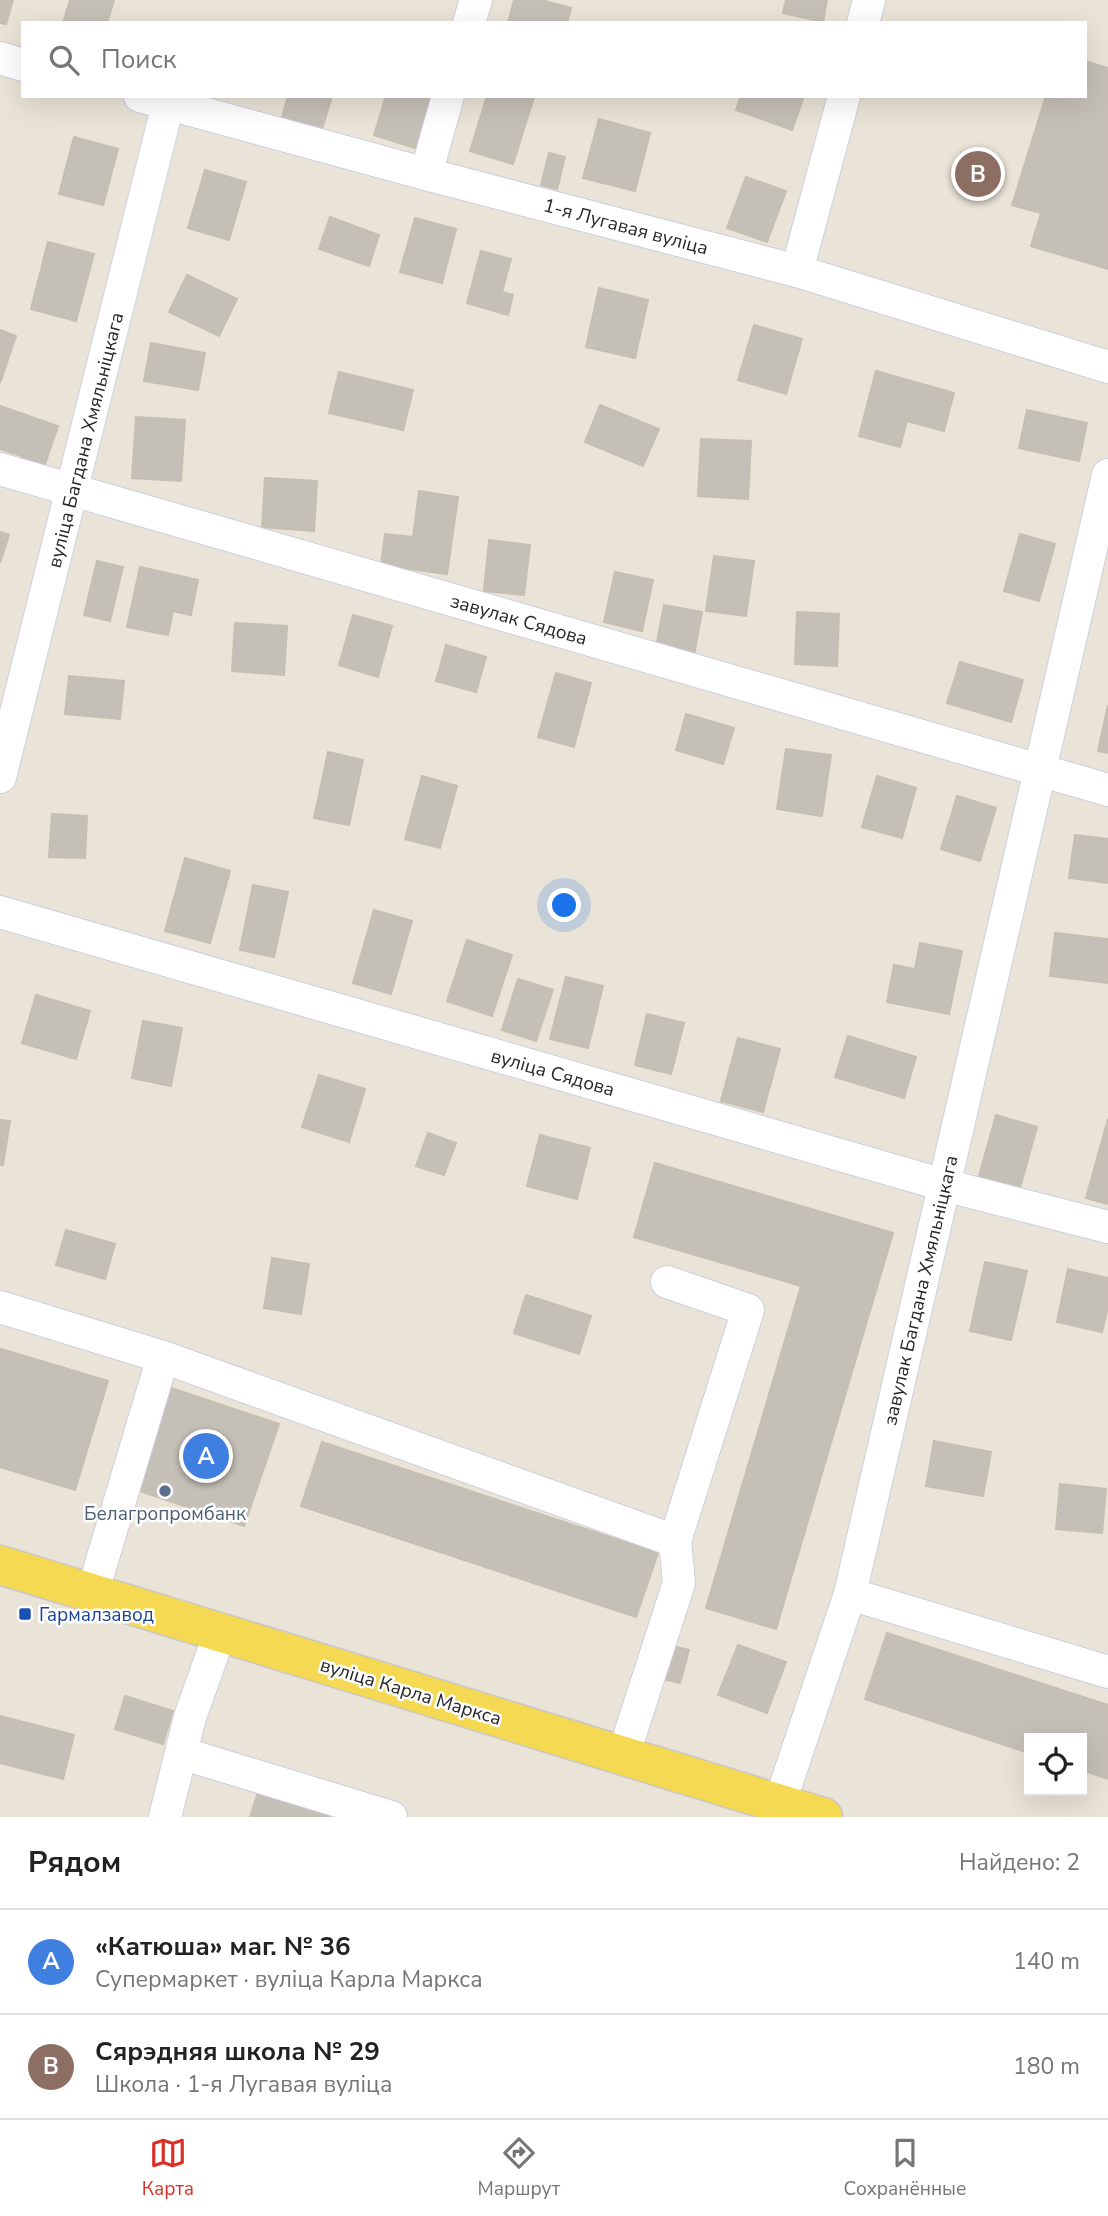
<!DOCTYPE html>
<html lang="ru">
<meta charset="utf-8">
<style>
body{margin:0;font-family:"Nunito Sans",sans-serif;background:#f6f6f6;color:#222}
.controls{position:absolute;right:21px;bottom:21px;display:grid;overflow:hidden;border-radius:0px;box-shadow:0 7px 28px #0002}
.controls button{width:63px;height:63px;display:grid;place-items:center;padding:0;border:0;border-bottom:2px solid #e0e0e0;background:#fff;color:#222;font:35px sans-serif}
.you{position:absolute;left:565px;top:906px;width:24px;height:24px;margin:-18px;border:5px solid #fff;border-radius:50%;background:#1a73e8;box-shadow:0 0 0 10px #1a73e833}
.badge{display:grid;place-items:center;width:46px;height:46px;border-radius:50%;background:#d93025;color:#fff;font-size:23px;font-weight:700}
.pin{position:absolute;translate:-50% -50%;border:4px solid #fff;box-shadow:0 2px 7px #0006}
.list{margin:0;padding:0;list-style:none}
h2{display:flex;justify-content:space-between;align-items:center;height:91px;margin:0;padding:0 28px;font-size:30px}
h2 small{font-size:23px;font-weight:400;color:#767676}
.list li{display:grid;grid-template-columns:46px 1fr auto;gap:21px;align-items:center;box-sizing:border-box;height:105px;padding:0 28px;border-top:2px solid #e0e0e0}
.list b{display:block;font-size:26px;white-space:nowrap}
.list p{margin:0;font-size:23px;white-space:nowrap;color:#767676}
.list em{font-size:23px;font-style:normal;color:#767676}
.icon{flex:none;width:38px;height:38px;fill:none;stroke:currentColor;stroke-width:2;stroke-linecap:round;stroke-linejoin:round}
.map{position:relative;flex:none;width:1108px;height:1817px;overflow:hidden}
.search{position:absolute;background:#fff;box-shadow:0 7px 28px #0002;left:21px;right:21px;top:21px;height:77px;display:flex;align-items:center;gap:18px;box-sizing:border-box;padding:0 24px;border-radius:0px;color:#767676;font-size:26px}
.sheet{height:301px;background:#fff}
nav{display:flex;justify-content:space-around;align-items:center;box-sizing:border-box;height:98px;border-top:2px solid #e0e0e0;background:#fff;font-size:19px;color:#767676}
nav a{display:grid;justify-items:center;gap:4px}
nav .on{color:#d93025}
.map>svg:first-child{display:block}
.building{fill:#c5c0b7;stroke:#c5bfb1;stroke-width:2}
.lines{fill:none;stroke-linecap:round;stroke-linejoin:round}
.minor-casing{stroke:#cccfe1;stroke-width:34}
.major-casing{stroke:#c7c7c7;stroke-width:41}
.minor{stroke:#fff;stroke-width:32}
.major{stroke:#f5d952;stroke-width:38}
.service-dot{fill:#5c6f8a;stroke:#fff;stroke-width:2.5}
.transit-dot{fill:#1a4fb4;stroke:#fff;stroke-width:2.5}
.labels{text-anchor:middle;stroke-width:5;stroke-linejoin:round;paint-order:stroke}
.street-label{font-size:19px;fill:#272727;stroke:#fff}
.service-label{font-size:19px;fill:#4e5e75;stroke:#fff}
.transit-label{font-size:19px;fill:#164399;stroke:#fff;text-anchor:start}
</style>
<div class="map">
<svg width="1108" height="1817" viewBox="0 0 1108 1817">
<rect width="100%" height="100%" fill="#eae3d7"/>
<g class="building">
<path d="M0 0H13L6 24 0 23Z"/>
<path d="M70 0H114L107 23H63Z"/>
<path d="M514 0H541L571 8 567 23H508Z"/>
<path d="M786 0H827L823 22 783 13Z"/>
<path d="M1085 61 1108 68V269L1031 246 1041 213 1012 205 1046 96H1085Z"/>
<path d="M288 96H332L322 129 282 117Z"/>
<path d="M386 96H430L415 148 374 135Z"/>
<path d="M487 96 534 97 513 164 470 151Z"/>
<path d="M741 96H804L792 130 736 110Z"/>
<path d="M599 119 650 133 635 191 583 178Z"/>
<path d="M74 137 118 149 103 205 59 194Z"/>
<path d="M549 153 565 157 557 189 541 185Z"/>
<path d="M205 170 246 182 229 240 188 228Z"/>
<path d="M746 177 786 191 767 242 727 228Z"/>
<path d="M330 217 379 235 369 266 319 249Z"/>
<path d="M415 218 456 229 442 283 400 272Z"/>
<path d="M48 242 94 254 76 321 31 309Z"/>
<path d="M481 251 511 259 502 292 513 295 508 315 467 303Z"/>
<path d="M187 275 237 299 219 336 169 312Z"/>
<path d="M599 288 648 300 635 358 586 347Z"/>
<path d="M754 325 802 339 786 394 738 380Z"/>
<path d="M0 330 16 336 0 383Z"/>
<path d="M151 343 205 353 198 390 144 381Z"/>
<path d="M876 371 954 393 944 431 907 421 900 447 859 436Z"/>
<path d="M339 372 413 390 403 430 329 413Z"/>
<path d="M600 405 659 429 643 466 585 442Z"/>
<path d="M0 406 58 426 42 473 19 465 22 456 0 449Z"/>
<path d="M1027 410 1087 423 1079 461 1019 448Z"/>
<path d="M136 417 185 420 181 481 132 478Z"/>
<path d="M701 439 751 441 748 499 698 496Z"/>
<path d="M265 478 317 481 314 531 262 527Z"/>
<path d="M419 491 458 497 447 574 381 565 385 534 413 537Z"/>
<path d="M0 532 9 535 0 563Z"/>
<path d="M1020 534 1055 544 1039 601 1004 591Z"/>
<path d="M489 540 530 545 524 595 484 591Z"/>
<path d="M714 556 754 561 746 616 706 611Z"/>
<path d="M97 561 123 567 110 621 84 615Z"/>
<path d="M140 567 198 580 191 615 173 611 168 635 127 627Z"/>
<path d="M615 572 653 580 642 631 604 622Z"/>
<path d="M664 605 702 612 694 655 656 647Z"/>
<path d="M797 612 839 614 837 666 795 664Z"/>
<path d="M353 615 392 626 378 677 339 665Z"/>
<path d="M235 623 287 626 284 675 232 671Z"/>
<path d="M446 645 486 657 476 692 436 681Z"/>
<path d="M960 662 1023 680 1011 722 947 703Z"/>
<path d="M556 673 591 683 574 747 538 737Z"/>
<path d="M69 676 124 681 120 719 65 714Z"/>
<path d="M1108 705V753L1098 751Z"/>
<path d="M686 714 734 728 723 764 676 750Z"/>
<path d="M786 749 831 755 822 816 777 809Z"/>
<path d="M328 752 363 760 349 825 314 818Z"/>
<path d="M422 776 457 786 440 848 405 839Z"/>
<path d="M877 776 916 788 902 838 862 827Z"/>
<path d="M957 796 996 808 980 861 941 849Z"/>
<path d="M52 814 87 816 85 858 49 857Z"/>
<path d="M1075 835 1108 839V883L1069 878Z"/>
<path d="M185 858 230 871 210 943 165 931Z"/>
<path d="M253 885 288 892 274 957 240 950Z"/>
<path d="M374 910 412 921 391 994 353 983Z"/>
<path d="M1055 933 1108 939V983L1050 976Z"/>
<path d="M467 940 512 955 492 1016 447 1001Z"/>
<path d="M920 943 962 951 949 1014 887 1002 894 965 915 969Z"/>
<path d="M566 977 603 986 588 1048 550 1039Z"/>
<path d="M518 979 553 990 536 1041 502 1030Z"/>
<path d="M36 995 90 1011 76 1059 22 1043Z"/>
<path d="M647 1014 684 1023 671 1074 635 1065Z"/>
<path d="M143 1021 182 1028 171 1086 132 1078Z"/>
<path d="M848 1036 916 1057 904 1098 835 1077Z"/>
<path d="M738 1038 780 1049 763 1112 721 1101Z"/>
<path d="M319 1075 365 1089 349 1142 302 1127Z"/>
<path d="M996 1115 1037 1127 1020 1188 979 1176Z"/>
<path d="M1108 1119V1204L1086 1198Z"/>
<path d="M0 1120 10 1121 3 1165H0Z"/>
<path d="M428 1133 456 1143 444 1175 416 1166Z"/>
<path d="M540 1135 590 1148 577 1199 527 1186Z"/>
<path d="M655 1163 893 1233 776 1629 706 1608 801 1286 634 1237Z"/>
<path d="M66 1230 115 1244 105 1279 56 1265Z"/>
<path d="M272 1258 309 1264 301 1314 264 1308Z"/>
<path d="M985 1262 1027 1271 1011 1340 970 1331Z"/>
<path d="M1068 1269 1108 1278V1307L1102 1332 1057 1322Z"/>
<path d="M526 1295 591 1316 579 1354 514 1333Z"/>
<path d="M1 1349 108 1381 75 1490 0 1467Z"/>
<path d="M168 1387 279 1424 244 1526 134 1489Z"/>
<path d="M934 1441 991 1452 983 1496 926 1486Z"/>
<path d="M322 1442 658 1553 636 1617 301 1506Z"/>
<path d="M1060 1484 1106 1489 1102 1533 1056 1529Z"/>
<path d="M887 1633 1108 1705V1779L1082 1770V1738H1029V1753L865 1699Z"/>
<path d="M738 1645 786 1662 767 1713 718 1695Z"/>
<path d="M672 1646 689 1650 680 1683 663 1679Z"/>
<path d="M125 1696 173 1711 163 1744 115 1729Z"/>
<path d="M0 1716 74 1735 63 1779 0 1763Z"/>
<path d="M258 1792 336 1817H250Z"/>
</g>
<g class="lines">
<g class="minor-casing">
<g id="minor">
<path d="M469 23 476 0"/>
<path d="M863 23 869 0"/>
<path d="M0 58 23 65"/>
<path d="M140 96 426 174 797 271 1108 367"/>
<path d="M426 174 448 96"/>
<path d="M797 271 844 96"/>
<path d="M0 469 1108 790"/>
<path d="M0 777 168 104"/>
<path d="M0 912 944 1185 1108 1227"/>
<path d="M0 1307 163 1357 92 1594"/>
<path d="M163 1357 675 1541 748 1310 667 1282"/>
<path d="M850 1594 1108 1672"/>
<path d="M181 1753 391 1817"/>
<path d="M623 1756 679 1583 675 1541"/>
<path d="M165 1817 190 1717 220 1633"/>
<path d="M775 1817 850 1594 1108 475"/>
</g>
</g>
<g class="major-casing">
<path id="major" d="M0 1565 823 1817"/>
</g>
<use href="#minor" class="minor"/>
<use href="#major" class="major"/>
</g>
<circle class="service-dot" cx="165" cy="1491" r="7"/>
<rect class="transit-dot" x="18" y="1607" width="14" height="14" rx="3.5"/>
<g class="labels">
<g class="street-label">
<text transform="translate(626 226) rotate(15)" y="7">1-я Лугавая вуліца</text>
<text transform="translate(85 440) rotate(-76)" y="7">вуліца Багдана Хмяльніцкага</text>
<text transform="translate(519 619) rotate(16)" y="7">завулак Сядова</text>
<text transform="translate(553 1072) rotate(16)" y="7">вуліца Сядова</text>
<text transform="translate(920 1290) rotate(-77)" y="7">завулак Багдана Хмяльніцкага</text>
<text transform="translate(411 1691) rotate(17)" y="7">вуліца Карла Маркса</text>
</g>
<g class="service-label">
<text x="165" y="1520">Белагропромбанк</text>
</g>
<g class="transit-label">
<text x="39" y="1621">Гармалзавод</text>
</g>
</g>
</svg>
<div class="controls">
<button><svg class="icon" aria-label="locate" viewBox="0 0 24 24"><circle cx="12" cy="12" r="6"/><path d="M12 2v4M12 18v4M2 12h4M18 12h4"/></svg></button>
</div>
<div class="you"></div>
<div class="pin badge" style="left:206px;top:1456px;background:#3f7fe0">A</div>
<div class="pin badge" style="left:978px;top:174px;background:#8d6e63">B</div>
<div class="search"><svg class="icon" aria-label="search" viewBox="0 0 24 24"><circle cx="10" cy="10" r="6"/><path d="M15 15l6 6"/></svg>Поиск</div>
</div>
<section class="sheet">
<h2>Рядом<small>Найдено: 2</small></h2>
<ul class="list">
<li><span class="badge" style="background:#3f7fe0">A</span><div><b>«Катюша» маг. № 36</b><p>Супермаркет · вуліца Карла Маркса</p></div><em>140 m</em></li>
<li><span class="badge" style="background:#8d6e63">B</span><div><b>Сярэдняя школа № 29</b><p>Школа · 1-я Лугавая вуліца</p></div><em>180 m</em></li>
</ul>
</section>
<nav>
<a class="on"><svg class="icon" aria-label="map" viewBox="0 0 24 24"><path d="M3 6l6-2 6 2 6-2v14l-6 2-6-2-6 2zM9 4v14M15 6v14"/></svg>Карта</a>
<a><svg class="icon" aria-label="directions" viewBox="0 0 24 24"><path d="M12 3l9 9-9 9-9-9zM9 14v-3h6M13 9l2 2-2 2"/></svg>Маршрут</a>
<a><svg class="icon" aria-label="saved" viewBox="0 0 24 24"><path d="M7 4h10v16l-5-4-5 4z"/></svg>Сохранённые</a>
</nav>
